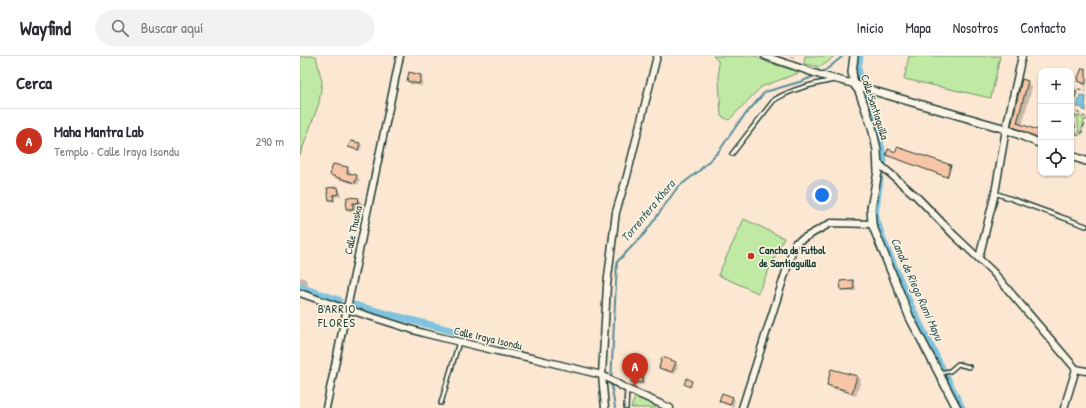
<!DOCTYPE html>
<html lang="es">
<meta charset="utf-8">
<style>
body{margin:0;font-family:"Patrick Hand",sans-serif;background:#f2f2f3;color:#2b2b33}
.controls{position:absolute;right:12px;top:12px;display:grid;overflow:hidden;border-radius:8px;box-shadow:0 1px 3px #0004}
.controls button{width:36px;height:36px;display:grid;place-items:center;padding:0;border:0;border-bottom:1px solid #e1e1e2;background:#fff;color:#2b2b33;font:20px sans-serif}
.you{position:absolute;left:522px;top:139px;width:14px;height:14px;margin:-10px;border:3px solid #fff;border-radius:50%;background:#1a73e8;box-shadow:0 0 0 6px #1a73e833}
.badge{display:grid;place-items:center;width:26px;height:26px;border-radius:50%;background:#c8321e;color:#fff;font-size:13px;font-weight:700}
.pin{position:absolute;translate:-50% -33px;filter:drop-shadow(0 1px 2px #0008)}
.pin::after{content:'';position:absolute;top:21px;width:14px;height:12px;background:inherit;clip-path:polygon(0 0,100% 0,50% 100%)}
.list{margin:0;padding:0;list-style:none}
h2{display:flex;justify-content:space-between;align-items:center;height:52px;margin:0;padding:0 16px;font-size:17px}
h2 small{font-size:13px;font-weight:400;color:#7c7c81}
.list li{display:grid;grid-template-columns:26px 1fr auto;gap:12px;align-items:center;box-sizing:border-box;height:64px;padding:0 16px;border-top:1px solid #e1e1e2}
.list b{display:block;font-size:15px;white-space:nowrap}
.list p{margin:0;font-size:13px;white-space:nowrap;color:#7c7c81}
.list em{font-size:13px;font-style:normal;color:#7c7c81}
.icon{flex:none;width:22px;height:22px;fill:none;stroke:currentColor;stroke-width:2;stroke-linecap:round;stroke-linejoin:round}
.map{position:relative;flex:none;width:786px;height:352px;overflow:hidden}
header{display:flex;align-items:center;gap:24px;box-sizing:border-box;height:56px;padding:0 20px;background:#fff;border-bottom:1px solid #e1e1e2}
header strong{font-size:19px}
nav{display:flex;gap:22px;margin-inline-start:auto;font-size:14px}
.search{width:280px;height:36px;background:#f2f2f3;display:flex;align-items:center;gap:10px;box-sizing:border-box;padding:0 14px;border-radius:22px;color:#7c7c81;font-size:15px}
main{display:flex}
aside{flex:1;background:#fff}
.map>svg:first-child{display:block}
.green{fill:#c0e9a4;stroke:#70936c}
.water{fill:#7fc3e0;stroke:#598d9b}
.shadow{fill:#0003}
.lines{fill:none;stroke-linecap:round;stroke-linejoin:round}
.stream{stroke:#598d9b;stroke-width:2}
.canal{stroke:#7fc3e0;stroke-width:7}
.building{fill:#f8c6a7;stroke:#1f3d34}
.service-casing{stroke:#1f3d34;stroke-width:6}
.minor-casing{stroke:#1f3d34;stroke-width:9}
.tertiary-casing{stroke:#1f3d34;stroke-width:10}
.path{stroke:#1f3d34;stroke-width:1;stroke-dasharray:4 3;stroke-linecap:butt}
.service{stroke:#fcf5e5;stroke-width:3}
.minor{stroke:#fcf5e5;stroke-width:6}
.tertiary{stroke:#fcf5e5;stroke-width:7}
.poi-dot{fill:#c8321e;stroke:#fcf5e5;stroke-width:1.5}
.labels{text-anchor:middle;stroke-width:3;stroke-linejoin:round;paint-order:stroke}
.street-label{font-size:11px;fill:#1f3d34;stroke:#fcf5e5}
.poi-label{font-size:11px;font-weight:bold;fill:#1f3d34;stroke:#fcf5e5;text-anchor:start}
.water-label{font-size:12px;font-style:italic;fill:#375e5f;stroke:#fcf5e5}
.neighbourhood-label{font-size:12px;letter-spacing:1px;fill:#1f3d34;stroke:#fcf5e5}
</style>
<header>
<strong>Wayfind</strong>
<div class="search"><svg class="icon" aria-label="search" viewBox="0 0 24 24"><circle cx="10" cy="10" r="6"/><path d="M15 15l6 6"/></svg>Buscar aquí</div>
<nav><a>Inicio</a><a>Mapa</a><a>Nosotros</a><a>Contacto</a></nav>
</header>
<main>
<aside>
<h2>Cerca<small></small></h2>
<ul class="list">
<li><span class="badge">A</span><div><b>Maha Mantra Lab</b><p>Templo · Calle Iraya Isondu</p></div><em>290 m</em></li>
</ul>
</aside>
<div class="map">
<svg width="786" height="352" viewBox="0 0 786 352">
<rect width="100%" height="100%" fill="#fbe7d2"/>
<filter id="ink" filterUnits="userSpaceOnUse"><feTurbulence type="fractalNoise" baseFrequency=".025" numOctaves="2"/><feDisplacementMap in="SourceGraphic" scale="8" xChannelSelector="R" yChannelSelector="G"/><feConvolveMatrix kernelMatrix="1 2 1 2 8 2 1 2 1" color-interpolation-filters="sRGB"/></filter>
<g filter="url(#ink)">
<g class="green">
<path d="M0 0H16L22 26 19 47 0 99Z"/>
<path d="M413 0H455L469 7 501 16 461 31 429 64 421 60 418 5Z"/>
<path d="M505 0H534L528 6 520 11 504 8Z"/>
<path d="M609 0H700L691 42 604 23Z"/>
<path d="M775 59 780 60 784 64 781 77H779C779 70 777 67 778 60L773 62Z"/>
<path d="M444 163 484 182 458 237 418 219Z"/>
<path d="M335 341 356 350V352H331Z"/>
</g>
<path class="water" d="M780 39 786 40 785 50 786 51V55L783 54V52L777 51Z"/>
<g class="shadow">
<path d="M488 0H495L493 2Z"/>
<path d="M786 14V32L779 25Z"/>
<path d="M121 20 123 22 122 30 110 28 108 25Z"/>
<path d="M727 26 732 31 722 70 741 76V85L718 75 712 70Z"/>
<path d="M771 34 777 37 772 53H771Z"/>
<path d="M60 88 62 90 60 95 52 93 50 91Z"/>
<path d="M587 99 651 110V111L648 122Z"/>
<path d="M47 112 51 115 50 119 56 120 60 123 58 129 35 122 31 118Z"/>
<path d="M38 132 40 134 41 140 34 141 35 146H32L30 144 28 133Z"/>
<path d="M48 142 58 143 63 148V152H58L57 158H52L47 153Z"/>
<path d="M0 221 4 222 8 226 7 231 0 230Z"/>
<path d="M553 225 555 227 556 235 545 236 542 234 541 226Z"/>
<path d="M330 307H333L335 311H339L341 313V317L345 319 344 329 334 328 332 326 334 313 330 311Z"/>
<path d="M375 307 378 309 375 318 362 314 360 312Z"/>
<path d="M532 314 557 320 561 324 556 340 549 338 547 336 532 333 528 329Z"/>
<path d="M422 338 433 342 435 344 433 351 422 347 420 344Z"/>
</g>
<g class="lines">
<g class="stream">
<path d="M520 17 527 13 543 0"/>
<path d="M315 352 311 327 317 206 345 177 377 132 399 115 419 95 439 66 465 36 503 25 516 19"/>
</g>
<g class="canal">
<path d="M560 23 558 11 560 0"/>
<path d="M563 34 578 75 584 105"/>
<path d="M580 123 575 159 583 184 611 250 662 352"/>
<path d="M0 231 39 244"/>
<path d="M53 249 161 277"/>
</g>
</g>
<g class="building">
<path d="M782 12 786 13V28L778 25 779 22H778Z"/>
<path d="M109 16 121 19 119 28 107 25Z"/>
<path d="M722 23 728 25 717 67 741 75V83L711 70Z"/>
<path d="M771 33 777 35 773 49H771Z"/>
<path d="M51 85 60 87 58 94 48 91Z"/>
<path d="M597 91 651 109 647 121 586 99 588 93 596 96Z"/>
<path d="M33 108 48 111 47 117 57 119 55 127 30 119Z"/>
<path d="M38 131 39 138 33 139 34 144H29L27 132Z"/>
<path d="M47 141 59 142 58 147H53V153H46Z"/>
<path d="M553 224 554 233 541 234 540 225Z"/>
<path d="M362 301 376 306 372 316 359 312Z"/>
<path d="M334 306V310H340L339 316H344L342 327 331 326 333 311H329V307Z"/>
<path d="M531 313 557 320 552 337 544 335 545 334 527 329Z"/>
<path d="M387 322 392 325 390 331 384 328Z"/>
<path d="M422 337 433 341 430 349 419 345Z"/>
</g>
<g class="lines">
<g class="service-casing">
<g id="service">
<path d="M432 98 474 44C491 33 514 28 534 24"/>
<path d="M695 137 786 170"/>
<path d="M640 317 650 315 658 308 669 311"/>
<path d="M141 347 159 286"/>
<path d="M326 352 327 333"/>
</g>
</g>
<g class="minor-casing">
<g id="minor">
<path d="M465 0 520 19 554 28"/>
<path d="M578 107 616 140 654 179 693 216 776 313 786 315"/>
<path d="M679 202 695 137 706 73 722 0"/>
<path d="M0 237 34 249 123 277 197 295 236 303 302 319 327 333 370 352"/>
<path d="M26 352 100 0"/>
<path d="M305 352 302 319 307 229 316 156 327 120 357 0"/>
<path d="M442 352 495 187 531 167 572 168"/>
<path d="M764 352 776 313"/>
</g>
</g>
<g class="tertiary-casing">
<g id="tertiary">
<path d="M554 0 552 16 554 28 559 35 572 71 577 94 578 116 571 152 572 168 610 262 657 352"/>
<path d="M554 28 577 36 706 73 741 88"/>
<path d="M771 100 786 105"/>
</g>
</g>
<g class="path">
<path d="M771 31 786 35"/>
<path d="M771 60 774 57 777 56 786 62"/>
<path d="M771 62C777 71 777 76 773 86"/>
<path d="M776 78 781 80 786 63"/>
<path d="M771 80 774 82"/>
</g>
<use href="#service" class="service"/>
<use href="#minor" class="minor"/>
<use href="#tertiary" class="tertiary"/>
</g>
</g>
<circle class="poi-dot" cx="451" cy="200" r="4"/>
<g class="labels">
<g class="street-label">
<text transform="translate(575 51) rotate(72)" y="4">Calle Santiaguilla</text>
<text transform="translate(53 174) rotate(-78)" y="4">Calle Thuska</text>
<text transform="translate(188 282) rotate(13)" y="4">Calle Iraya Isondu</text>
</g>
<g class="poi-label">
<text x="459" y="198">Cancha de Futbol<tspan x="459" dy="13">de Santiaguilla</tspan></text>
</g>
<g class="water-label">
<text transform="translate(348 155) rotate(-50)" y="4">Torrentera Khora</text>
<text transform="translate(617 233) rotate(66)" y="4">Canal de Riego Rumi Mayu</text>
</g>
<g class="neighbourhood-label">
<text x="37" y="257">BARRIO<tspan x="37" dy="14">FLORES</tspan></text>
</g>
</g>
</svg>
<div class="controls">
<button>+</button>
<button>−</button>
<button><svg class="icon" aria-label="locate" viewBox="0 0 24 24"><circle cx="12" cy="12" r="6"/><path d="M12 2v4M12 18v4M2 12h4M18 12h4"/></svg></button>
</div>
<div class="you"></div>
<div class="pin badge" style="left:335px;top:330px">A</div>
</div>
</main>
